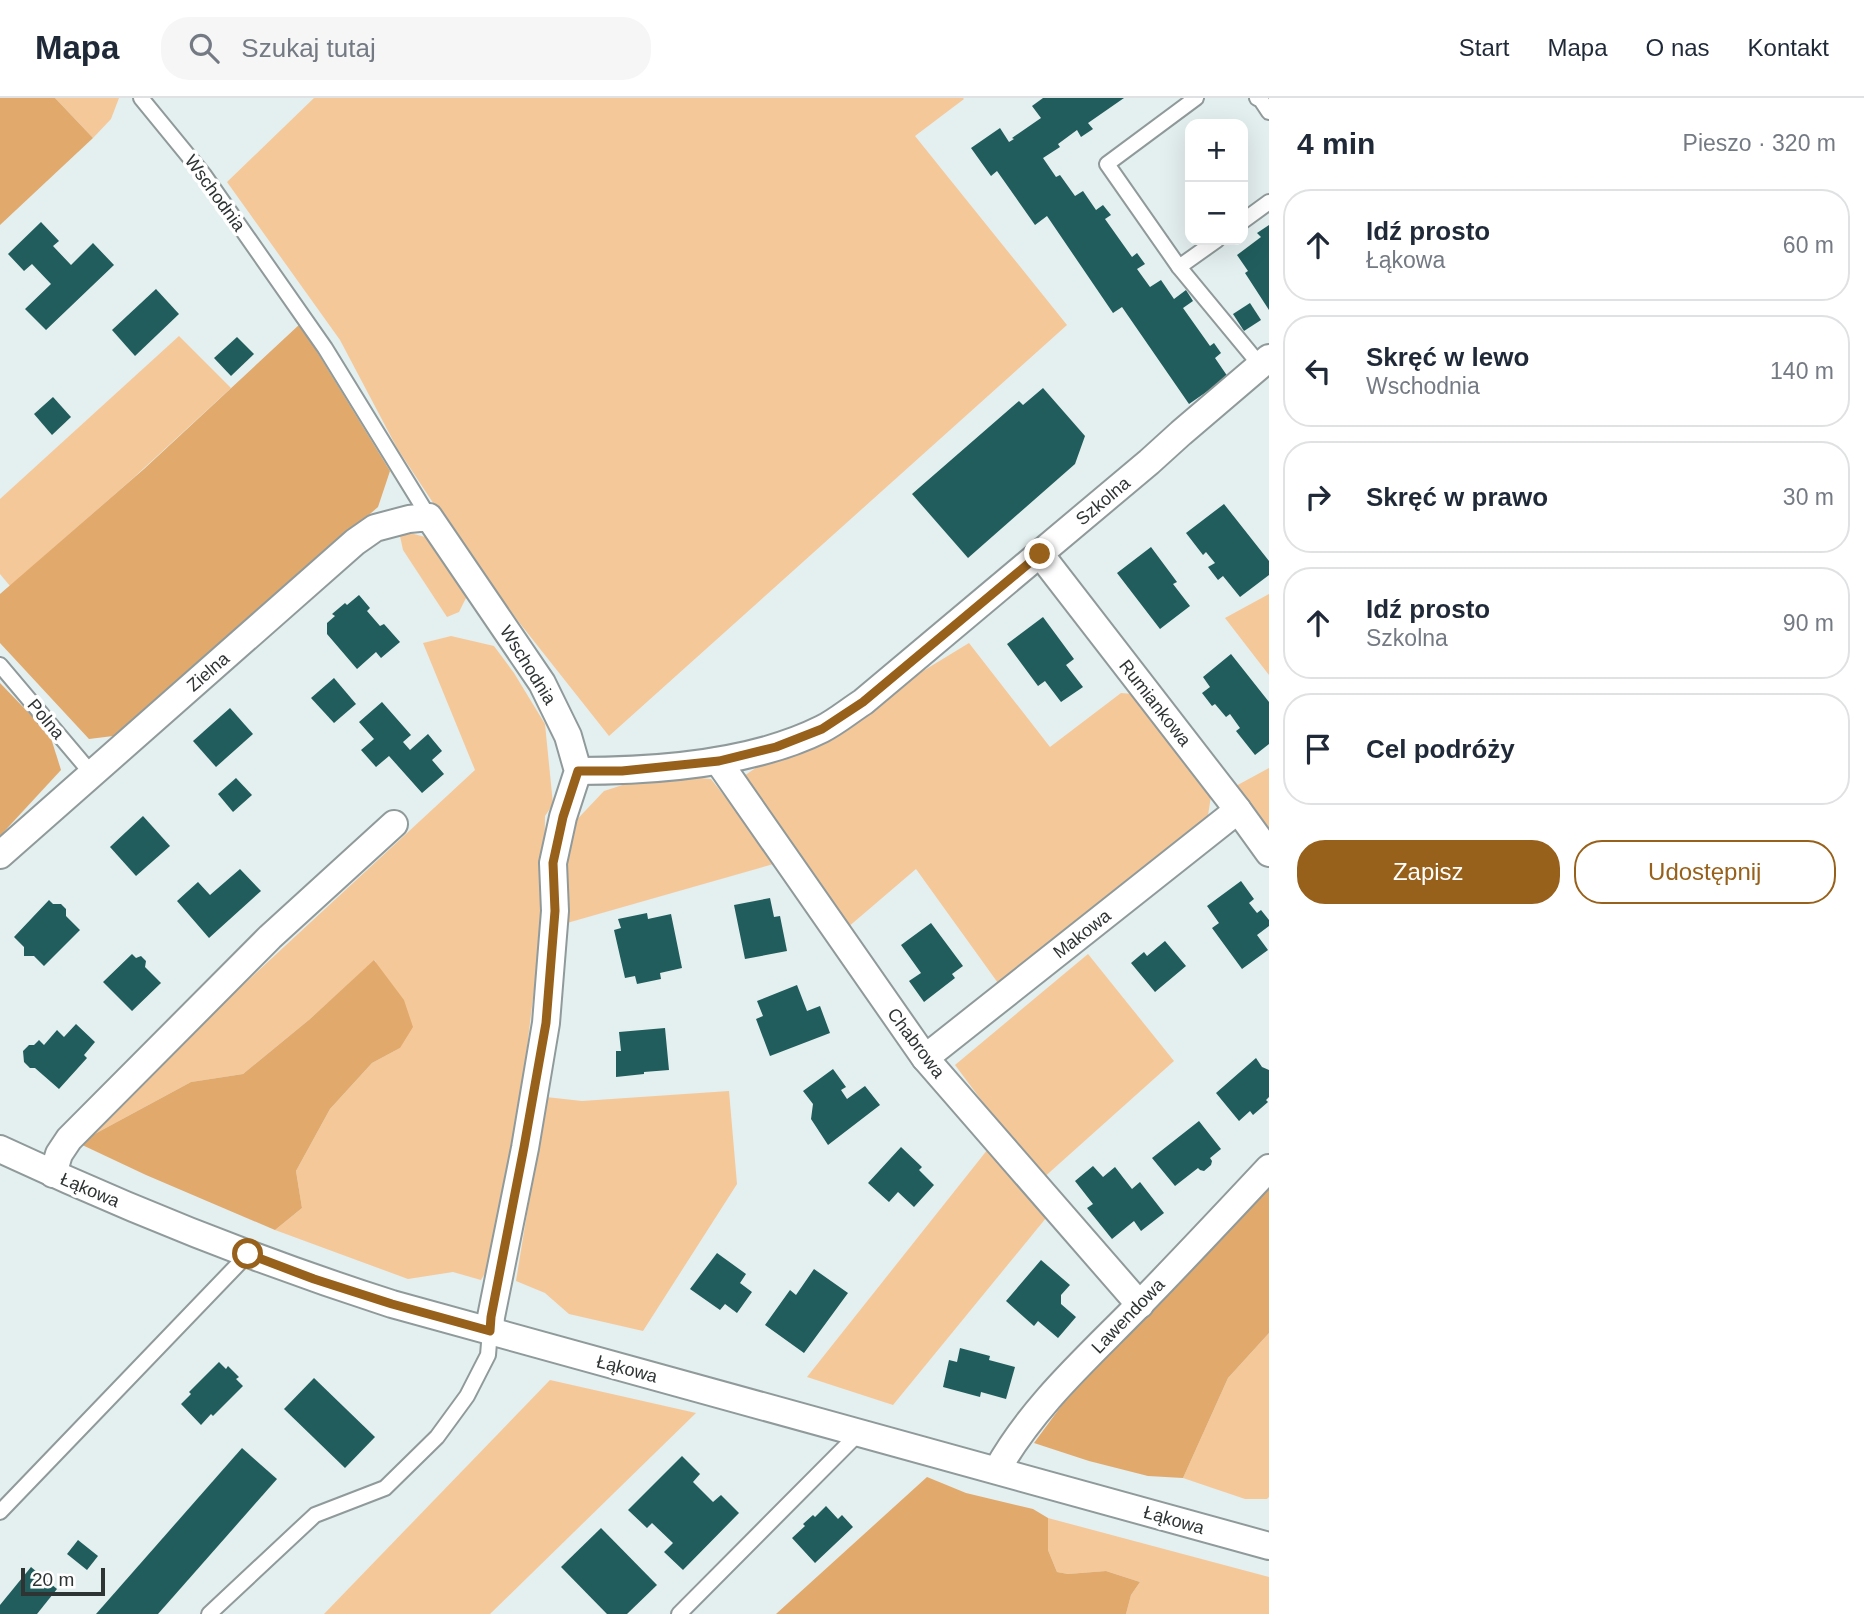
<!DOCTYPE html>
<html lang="pl">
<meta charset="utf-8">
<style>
body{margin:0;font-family:Helvetica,sans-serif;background:#f6f6f7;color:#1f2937}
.controls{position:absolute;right:21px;top:21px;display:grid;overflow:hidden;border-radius:14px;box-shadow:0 7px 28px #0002}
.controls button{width:63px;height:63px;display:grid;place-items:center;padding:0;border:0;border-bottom:2px solid #e0e1e3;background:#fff;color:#1f2937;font:35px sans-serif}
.scale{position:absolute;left:21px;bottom:18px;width:84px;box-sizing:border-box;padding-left:7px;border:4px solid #2e3333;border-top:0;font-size:19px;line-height:24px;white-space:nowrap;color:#2e3333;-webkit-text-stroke:5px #fff;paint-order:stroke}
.stop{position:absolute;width:21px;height:21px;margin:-16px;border:5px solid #98611b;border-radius:50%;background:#fff}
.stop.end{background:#98611b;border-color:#fff;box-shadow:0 2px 7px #0008}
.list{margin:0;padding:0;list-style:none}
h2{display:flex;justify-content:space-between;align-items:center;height:91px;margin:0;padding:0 28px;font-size:30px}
h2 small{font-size:23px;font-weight:400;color:#747a83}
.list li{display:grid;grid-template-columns:46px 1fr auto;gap:21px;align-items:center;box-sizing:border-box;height:112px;margin:0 14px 14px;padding:0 14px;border:2px solid #e0e1e3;border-radius:28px}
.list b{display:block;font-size:26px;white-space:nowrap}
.list p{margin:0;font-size:23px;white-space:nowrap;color:#747a83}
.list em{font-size:23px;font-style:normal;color:#747a83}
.actions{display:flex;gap:14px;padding:21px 28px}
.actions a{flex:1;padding:16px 0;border:2px solid #98611b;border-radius:28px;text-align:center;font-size:24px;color:#98611b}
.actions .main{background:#98611b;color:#fff}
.icon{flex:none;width:38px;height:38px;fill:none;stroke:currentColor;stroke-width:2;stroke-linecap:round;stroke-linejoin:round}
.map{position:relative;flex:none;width:1269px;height:1516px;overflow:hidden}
header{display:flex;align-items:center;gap:42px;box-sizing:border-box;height:98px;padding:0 35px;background:#fff;border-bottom:2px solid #e0e1e3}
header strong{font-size:33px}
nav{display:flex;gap:38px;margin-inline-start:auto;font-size:24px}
.search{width:490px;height:63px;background:#f6f6f7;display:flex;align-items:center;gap:18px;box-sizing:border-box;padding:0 24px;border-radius:28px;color:#747a83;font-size:26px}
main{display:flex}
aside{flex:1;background:#fff}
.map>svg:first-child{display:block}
.green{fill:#f5c899}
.forest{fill:#e2a96c}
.building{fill:#205d5c}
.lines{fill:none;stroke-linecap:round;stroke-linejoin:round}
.service-casing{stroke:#909a9a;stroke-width:18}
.minor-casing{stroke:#909a9a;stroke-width:30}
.service{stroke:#fff;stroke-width:14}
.minor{stroke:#fff;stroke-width:26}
.route{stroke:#98611b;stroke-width:9}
.labels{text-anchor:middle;stroke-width:7;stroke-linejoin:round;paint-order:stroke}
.street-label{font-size:18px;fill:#2e3333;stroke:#fff}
</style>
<header>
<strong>Mapa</strong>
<div class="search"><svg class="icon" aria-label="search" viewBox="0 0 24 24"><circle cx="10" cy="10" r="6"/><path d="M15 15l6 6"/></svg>Szukaj tutaj</div>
<nav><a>Start</a><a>Mapa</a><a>O nas</a><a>Kontakt</a></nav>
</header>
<main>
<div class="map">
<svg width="1269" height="1516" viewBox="0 0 1269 1516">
<rect width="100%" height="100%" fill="#e4efef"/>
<g class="green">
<path d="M55 0H119L111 21 93 40Z"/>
<path d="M314 0H963L964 1 915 38 1067 227 609 638 518 523 443 420 397 350 340 242 227 84Z"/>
<path d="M179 238 231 290 130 383 10 488 0 476V401Z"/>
<path d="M410 435 429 440 464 490 466 500 459 514 447 519 403 452 400 438Z"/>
<path d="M1269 496V577L1225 520Z"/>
<path d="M451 538 494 548 514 575 545 626 553 706 545 718 544 809 518 1024 493 1162 481 1182 453 1174 408 1181 275 1132 302 1110 296 1073 330 1011 372 965 400 950 375 862 310 921 243 976 191 984 78 1045 189 937 475 672 423 545Z"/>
<path d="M969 545 1050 649 1121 595 1133 596 1211 698 1207 724 1023 874 998 885 916 771 847 830 744 678 760 667 783 661 834 639 905 584Z"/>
<path d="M1269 670V733L1234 689Z"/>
<path d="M657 676 711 681 777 765 567 825V732L604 693Z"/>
<path d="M1088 856 1174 963 1041 1082 955 967Z"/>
<path d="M729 993 737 1086 643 1233 569 1216 545 1195 516 1183 546 999 582 1003Z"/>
<path d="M988 1051 1046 1120 893 1307 807 1279Z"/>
<path d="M1269 1235V1399L1267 1401H1245L1183 1380 1228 1280Z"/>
<path d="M550 1282 696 1315 490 1516H324Z"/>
<path d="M1048 1420 1269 1479V1516H1126L1131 1497 1140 1484 1106 1473 1068 1476 1057 1474 1048 1452Z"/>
</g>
<g class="forest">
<path d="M0 0H55L93 40 0 127Z"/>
<path d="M300 226 390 373 378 409 113 638 89 641 0 545V496L144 371Z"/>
<path d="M0 585 50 637 61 672 0 738Z"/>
<path d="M374 862 404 902 413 929 400 950 372 965 330 1011 296 1073 302 1110 275 1132 146 1077 78 1045 191 984 243 976 310 921Z"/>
<path d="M1269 1087V1235L1228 1280 1183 1380 1148 1378 1089 1363 1034 1345 1084 1277Z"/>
<path d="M927 1379 966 1395 1033 1411 1048 1420V1452L1057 1474 1068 1476 1106 1473 1140 1484 1131 1497 1126 1516H776Z"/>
</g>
<g class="building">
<path d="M1043 0H1124L1088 25 1093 31 1081 39 1077 32 1058 46 1060 49 1043 60 1056 79 1060 77 1075 98 1083 93 1096 112 1103 107 1111 117 1105 121 1132 159 1137 155 1145 166 1137 171 1150 189 1161 182 1174 201 1186 192 1193 203 1183 210 1210 248 1214 245 1221 255 1215 260 1228 279 1189 306 1122 209 1113 215 1047 118 1035 127 997 73 991 78 971 50 1000 30 1009 44 1014 41 1012 40 1041 20 1032 8Z"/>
<path d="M41 124 59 143 53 148 71 167 93 145 114 167 46 232 25 211 51 186 32 166 24 173 8 156Z"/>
<path d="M1269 127V212L1245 175 1248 173 1237 157 1261 139 1257 135Z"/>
<path d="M156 191 179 216 135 258 112 232Z"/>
<path d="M1250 205 1261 222 1244 233 1233 216Z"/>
<path d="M237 239 254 256 231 278 214 260Z"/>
<path d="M1043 290 1085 338 1075 366 968 460 912 396 1019 303 1023 307Z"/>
<path d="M53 299 71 319 52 337 34 316Z"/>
<path d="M1224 406 1269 463V477L1240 499 1223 478 1218 482 1208 469 1215 465 1206 454 1203 457 1186 435Z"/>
<path d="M1151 449 1177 484 1173 486 1190 508 1160 531 1117 475Z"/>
<path d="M359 497 370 510 367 513 380 528 384 526 400 544 381 560 376 554 357 571 327 536V525L335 518 332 516 345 505 347 507Z"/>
<path d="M1043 519 1074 561 1066 567 1083 589 1061 604 1045 583 1038 588 1007 546Z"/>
<path d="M1231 556 1269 604V646L1255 657 1236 633 1240 630 1230 616 1226 619 1215 606 1212 608 1202 595 1210 589 1203 579Z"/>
<path d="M334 580 356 606 334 625 311 600Z"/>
<path d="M382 604 411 637 403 644 410 652 428 636 442 653 432 662 444 676 422 695 389 658 376 669 361 652 374 641 359 624Z"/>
<path d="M230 610 253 636 216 669 193 643Z"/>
<path d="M236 680 252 697 233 714 218 696Z"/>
<path d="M143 718 170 748 136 778 110 749Z"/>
<path d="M240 771 261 793 209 840 177 803 198 784 210 797Z"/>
<path d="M1241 783 1254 801 1249 805 1257 815 1261 812 1269 822V828L1257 837 1268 852 1242 871 1212 830 1219 825 1207 808Z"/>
<path d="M770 800 774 819 780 818 787 853 745 861 734 807Z"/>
<path d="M49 802 53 806H61L66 811V818L80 832 44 868 34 858H24V849L14 839Z"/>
<path d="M647 815 648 821 671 816 682 870 660 875 661 881 637 886 635 878 625 880 614 832 621 830 618 821Z"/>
<path d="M931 825 963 868 952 876 955 880 924 904 909 883 921 875 901 847Z"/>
<path d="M1165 843 1186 868 1155 894 1131 865 1144 854 1147 858Z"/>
<path d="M132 856 136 860 141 858 146 863 145 869 161 885 132 913 103 884Z"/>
<path d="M797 887 807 913 820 908 830 935 770 958 756 921 763 918 757 903Z"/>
<path d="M76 926 95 944 84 957 87 960 59 991 35 970H30L24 964 23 953 29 947H34L39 942 44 947 57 932 64 939Z"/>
<path d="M665 930 669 972 644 974V976L616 979V953H621L619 934Z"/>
<path d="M1256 960 1262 969 1269 972V999L1266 1002 1268 1004 1253 1017 1250 1013 1239 1023 1216 995Z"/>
<path d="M833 971 846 989 841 992 847 1001 865 988 880 1007 828 1047 811 1021 813 1006 803 993Z"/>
<path d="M1199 1023 1221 1051 1210 1060 1212 1063 1211 1067 1204 1073 1200 1072 1198 1070 1175 1088 1152 1060Z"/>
<path d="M901 1049 922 1069 919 1072 934 1087 914 1109 898 1094 889 1104 868 1085Z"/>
<path d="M1093 1068 1103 1079 1115 1069 1132 1091 1140 1084 1164 1115 1141 1133 1134 1123 1112 1141 1087 1110 1093 1106 1075 1083Z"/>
<path d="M717 1155 746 1176 740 1185 752 1194 737 1215 725 1206 720 1212 690 1191Z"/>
<path d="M1041 1162 1070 1187 1061 1197V1206L1076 1219 1058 1240 1038 1223 1034 1228 1006 1203Z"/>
<path d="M814 1171 848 1195 804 1255 765 1227 790 1192 796 1197Z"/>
<path d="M960 1250 990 1258 989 1262 1015 1269 1006 1301 981 1294 980 1299 943 1289 949 1262 957 1264Z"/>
<path d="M219 1264 226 1271 228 1268 239 1279 236 1281 243 1288 213 1318 211 1316 201 1327 181 1306 191 1296 189 1294Z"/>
<path d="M314 1280 375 1339 345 1370 284 1311Z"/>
<path d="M242 1350 277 1381 158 1516H96Z"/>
<path d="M682 1358 700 1376 693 1384 713 1404 721 1397 739 1415 683 1472 664 1454 673 1445 652 1425 647 1430 628 1412Z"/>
<path d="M826 1408 838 1421 842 1417 853 1429 815 1465 792 1440 805 1428 803 1426 813 1417 815 1419Z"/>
<path d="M601 1430 657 1487 627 1516H607L561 1469Z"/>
<path d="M78 1442 98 1458 87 1472 67 1456Z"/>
<path d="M31 1469 57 1491 37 1516H0V1507Z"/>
</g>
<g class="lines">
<g class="service-casing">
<g id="service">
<path d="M141 0 204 77 325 250 429 419"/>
<path d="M1196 0 1107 66 1179 169 1260 267"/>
<path d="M1257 0 1261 2 1269 14"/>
<path d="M1243 123 1269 104"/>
<path d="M1179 169 1217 142"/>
<path d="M0 567 92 676"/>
<path d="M0 1414 248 1156"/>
<path d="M209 1516 315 1417 385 1390 437 1339 467 1298 488 1257 490 1233"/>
<path d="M679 1516 859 1335"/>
</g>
</g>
<g class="minor-casing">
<g id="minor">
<path d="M1040 456 1238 712 1269 755"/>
<path d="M718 663 925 960 1140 1207"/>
<path d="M578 673C655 673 752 666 822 631 836 624 849 613 863 604L1149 364 1181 335 1269 260"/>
<path d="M0 757 355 444 375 430 409 421 429 419 542 585 568 638 578 673 563 719 553 765 555 813 546 925 525 1050 491 1219 490 1233"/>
<path d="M925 960 1238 712"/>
<path d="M0 1051C128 1111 258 1163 392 1206L1269 1448"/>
<path d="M53 1076 59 1056 69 1041 270 839 394 726"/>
<path d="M997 1372C1032 1309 1086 1261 1136 1210 1181 1164 1225 1117 1269 1070"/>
</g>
</g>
<use href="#service" class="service"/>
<use href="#minor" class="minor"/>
</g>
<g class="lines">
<path class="route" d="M248 1156 314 1181 392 1206 490 1233 491 1219 524 1049 546 925 555 813 553 765 563 719 578 673H622L719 663 776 649 822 631 863 604 1040 456"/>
</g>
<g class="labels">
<g class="street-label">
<text transform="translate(215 95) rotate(54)" y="6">Wschodnia</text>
<text transform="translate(1103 403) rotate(-40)" y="6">Szkolna</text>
<text transform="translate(528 567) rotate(58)" y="6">Wschodnia</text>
<text transform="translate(208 574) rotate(-41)" y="6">Zielna</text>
<text transform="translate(1155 605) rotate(52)" y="6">Rumiankowa</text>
<text transform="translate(46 621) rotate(50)" y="6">Polna</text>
<text transform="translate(1082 836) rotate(-38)" y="6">Makowa</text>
<text transform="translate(916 945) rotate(53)" y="6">Chabrowa</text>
<text transform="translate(90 1092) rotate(23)" y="6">Łąkowa</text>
<text transform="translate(1128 1218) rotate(-46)" y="6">Lawendowa</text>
<text transform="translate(627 1271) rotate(15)" y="6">Łąkowa</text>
<text transform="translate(1174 1422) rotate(16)" y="6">Łąkowa</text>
</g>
</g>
</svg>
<div class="controls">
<button>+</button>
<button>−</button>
</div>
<div class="scale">20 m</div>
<div class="stop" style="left:248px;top:1156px"></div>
<div class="stop end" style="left:1040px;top:456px"></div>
</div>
<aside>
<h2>4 min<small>Pieszo · 320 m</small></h2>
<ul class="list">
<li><svg class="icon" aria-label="ahead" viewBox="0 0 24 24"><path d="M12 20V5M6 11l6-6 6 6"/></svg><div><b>Idź prosto</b><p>Łąkowa</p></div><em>60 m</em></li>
<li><svg class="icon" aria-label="left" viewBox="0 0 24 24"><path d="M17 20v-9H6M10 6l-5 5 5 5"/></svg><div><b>Skręć w lewo</b><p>Wschodnia</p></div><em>140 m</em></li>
<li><svg class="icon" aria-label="right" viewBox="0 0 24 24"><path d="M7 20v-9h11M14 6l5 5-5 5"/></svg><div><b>Skręć w prawo</b></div><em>30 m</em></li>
<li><svg class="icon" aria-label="ahead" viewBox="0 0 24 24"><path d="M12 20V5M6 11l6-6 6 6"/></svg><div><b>Idź prosto</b><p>Szkolna</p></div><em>90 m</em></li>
<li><svg class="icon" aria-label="arrive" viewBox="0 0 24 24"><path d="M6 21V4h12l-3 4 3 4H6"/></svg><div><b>Cel podróży</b></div></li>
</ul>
<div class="actions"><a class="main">Zapisz</a><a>Udostępnij</a></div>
</aside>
</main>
